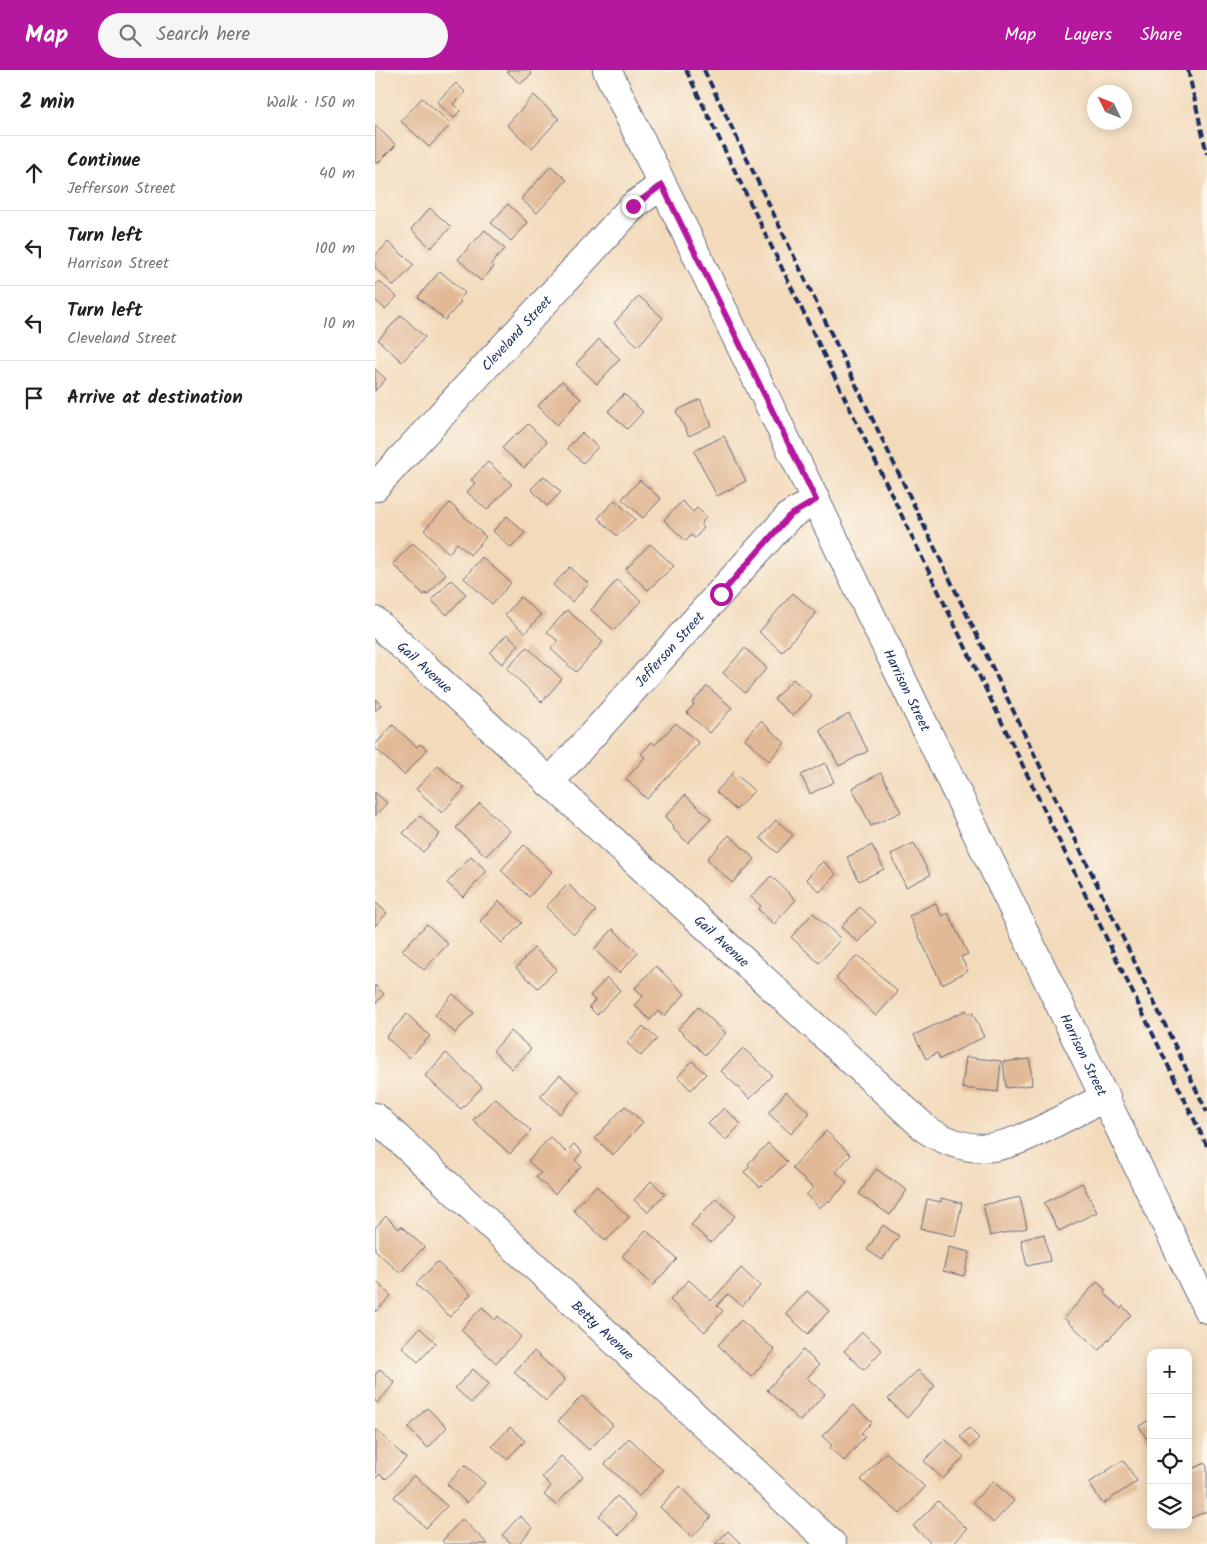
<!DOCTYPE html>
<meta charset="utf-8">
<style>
body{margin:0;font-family:Kalam,sans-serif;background:#f6f6f6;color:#222}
.controls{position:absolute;right:15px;bottom:15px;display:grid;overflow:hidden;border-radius:10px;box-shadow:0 2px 12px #0003}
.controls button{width:45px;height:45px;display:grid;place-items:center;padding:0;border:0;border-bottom:1px solid #e0e0e0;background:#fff;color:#222;font:25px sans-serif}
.compass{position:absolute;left:712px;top:15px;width:45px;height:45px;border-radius:50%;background:#fff;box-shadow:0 2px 12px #0003;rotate:313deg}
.stop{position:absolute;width:15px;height:15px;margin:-11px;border:4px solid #b5179e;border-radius:50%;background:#fff}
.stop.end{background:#b5179e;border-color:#fff;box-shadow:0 1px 5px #0008}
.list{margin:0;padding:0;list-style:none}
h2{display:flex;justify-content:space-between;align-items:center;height:65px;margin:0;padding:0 20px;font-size:21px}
h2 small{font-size:16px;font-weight:400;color:#767676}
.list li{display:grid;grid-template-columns:32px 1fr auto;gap:15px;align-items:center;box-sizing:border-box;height:75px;padding:0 20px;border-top:1px solid #e0e0e0}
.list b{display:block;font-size:19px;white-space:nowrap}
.list p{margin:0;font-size:16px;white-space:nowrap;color:#767676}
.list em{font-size:16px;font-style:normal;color:#767676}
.icon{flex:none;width:28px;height:28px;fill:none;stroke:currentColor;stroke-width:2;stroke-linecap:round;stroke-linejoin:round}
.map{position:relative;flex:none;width:832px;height:1474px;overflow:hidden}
header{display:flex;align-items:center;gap:30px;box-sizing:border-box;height:70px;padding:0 25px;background:#b5179e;color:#fff}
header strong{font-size:24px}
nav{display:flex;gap:28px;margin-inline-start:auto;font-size:18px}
.search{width:350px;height:45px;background:#f6f6f6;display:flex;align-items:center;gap:12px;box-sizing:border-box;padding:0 18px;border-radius:28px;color:#767676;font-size:19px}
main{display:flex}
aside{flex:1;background:#fff}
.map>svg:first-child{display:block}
.building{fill:#e2b997}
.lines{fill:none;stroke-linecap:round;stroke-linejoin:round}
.minor-casing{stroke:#676b7f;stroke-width:30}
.major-casing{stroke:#676b7f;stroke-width:30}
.minor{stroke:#fff;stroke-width:28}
.major{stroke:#fff;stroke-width:28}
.rail{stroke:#1b2f5e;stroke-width:4;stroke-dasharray:8 4;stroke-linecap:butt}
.route{stroke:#b5179e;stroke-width:6}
.labels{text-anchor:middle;stroke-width:4.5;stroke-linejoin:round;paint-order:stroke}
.street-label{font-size:14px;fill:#1b2f5e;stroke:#fbf7ec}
</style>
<header>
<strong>Map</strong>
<div class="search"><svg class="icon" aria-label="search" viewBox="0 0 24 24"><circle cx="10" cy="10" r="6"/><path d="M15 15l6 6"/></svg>Search here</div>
<nav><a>Map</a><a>Layers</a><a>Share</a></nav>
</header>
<main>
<aside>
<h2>2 min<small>Walk · 150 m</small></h2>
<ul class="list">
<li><svg class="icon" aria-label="ahead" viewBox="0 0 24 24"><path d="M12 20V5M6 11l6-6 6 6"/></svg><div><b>Continue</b><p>Jefferson Street</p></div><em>40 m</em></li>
<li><svg class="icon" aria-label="left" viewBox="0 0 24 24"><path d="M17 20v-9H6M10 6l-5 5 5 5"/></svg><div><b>Turn left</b><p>Harrison Street</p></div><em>100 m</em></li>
<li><svg class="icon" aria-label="left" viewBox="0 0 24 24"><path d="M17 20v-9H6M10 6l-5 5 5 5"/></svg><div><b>Turn left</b><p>Cleveland Street</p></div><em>10 m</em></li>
<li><svg class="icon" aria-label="arrive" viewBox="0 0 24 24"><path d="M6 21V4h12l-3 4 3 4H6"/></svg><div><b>Arrive at destination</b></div></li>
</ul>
</aside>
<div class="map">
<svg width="832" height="1474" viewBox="0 0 832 1474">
<rect width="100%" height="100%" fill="#fbf7ec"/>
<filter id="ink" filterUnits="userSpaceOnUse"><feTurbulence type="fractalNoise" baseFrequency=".02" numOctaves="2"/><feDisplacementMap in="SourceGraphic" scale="10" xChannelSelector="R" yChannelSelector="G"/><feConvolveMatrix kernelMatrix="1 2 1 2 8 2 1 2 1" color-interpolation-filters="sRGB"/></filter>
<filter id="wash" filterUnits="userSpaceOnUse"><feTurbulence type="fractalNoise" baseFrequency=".0096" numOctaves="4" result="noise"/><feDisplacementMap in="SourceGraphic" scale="20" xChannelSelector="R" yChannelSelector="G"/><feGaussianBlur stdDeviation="1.12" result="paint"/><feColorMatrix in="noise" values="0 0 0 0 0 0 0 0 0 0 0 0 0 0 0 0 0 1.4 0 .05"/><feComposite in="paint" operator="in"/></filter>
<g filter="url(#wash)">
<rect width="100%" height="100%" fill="#f3dabb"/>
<g id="blocks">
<g class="building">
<path d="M131 0H153L157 4 145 14Z"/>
<path d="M81 13 90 22 78 34 85 41 79 48 62 32Z"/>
<path d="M159 25 184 49 157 78 132 55Z"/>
<path d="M47 28 76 54 54 77 26 51Z"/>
<path d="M0 55 21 75 2 94 0 92Z"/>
<path d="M176 96 192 110 162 143 146 129Z"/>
<path d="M133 134 153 153 136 171 116 153Z"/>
<path d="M55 138 76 157 56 178 36 159Z"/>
<path d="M110 160 130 179 116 194 119 197 106 211 83 189Z"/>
<path d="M13 172 39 195 19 216 0 198V186Z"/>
<path d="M65 201 90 223 84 230 86 232 70 250 43 227Z"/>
<path d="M4 211 22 227 10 239 0 230V215Z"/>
<path d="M264 226 288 248 263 276 239 253Z"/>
<path d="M26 245 50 267 27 292 3 270Z"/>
<path d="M224 269 245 289 222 314 201 294Z"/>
<path d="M0 299 11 309 0 321Z"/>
<path d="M187 311 206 329 182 355 163 336Z"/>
<path d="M249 324 268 342 252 359 233 341Z"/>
<path d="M325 329 337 355 314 366 301 341Z"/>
<path d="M153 354 172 372 149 398 127 378 142 363 143 364Z"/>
<path d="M207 363 223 377 208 393 192 378Z"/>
<path d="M349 366 371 411 342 426 319 381Z"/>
<path d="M113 392 137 414 112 440 92 422 100 413 96 410Z"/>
<path d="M169 406 186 422 172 436 156 419Z"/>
<path d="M265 410 286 429 268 448 247 429Z"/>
<path d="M240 430 260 449 242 466 223 448Z"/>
<path d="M307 431 318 442 322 438 331 446 326 455 329 458 320 468 316 465 311 471 289 450Z"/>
<path d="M75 433 111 467 95 485 82 473 74 483 49 460Z"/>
<path d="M132 446 150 463 136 478 118 461Z"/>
<path d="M38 473 71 504 52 525 51 523 49 525 18 494Z"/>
<path d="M275 474 299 496 273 520 251 499Z"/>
<path d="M107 487 136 513 117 534 89 508Z"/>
<path d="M195 497 214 514 197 532 178 515Z"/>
<path d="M76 510 91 524 72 545 56 530Z"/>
<path d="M242 510 266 531 239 560 216 540Z"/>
<path d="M418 523 441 543 407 582 384 562Z"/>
<path d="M145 527 166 545 150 563 130 545Z"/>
<path d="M192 540 228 572 201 602 176 579 183 571 172 562Z"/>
<path d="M132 564 144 575 127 594 115 583Z"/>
<path d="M152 577 187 609 167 632 132 599Z"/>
<path d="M370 578 392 598 370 623 348 603Z"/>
<path d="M418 609 437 626 418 646 399 629Z"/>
<path d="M332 616 357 638 335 663 312 643 319 634 317 633Z"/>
<path d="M0 629 6 635 0 641Z"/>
<path d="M474 644 493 681 464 696 445 660Z"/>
<path d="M386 651 410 673 394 691 370 669Z"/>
<path d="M301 653 324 673 272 729 251 709 270 687 266 684 277 672 280 675Z"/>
<path d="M18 655 42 677 45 674 52 680 29 705 0 678V675Z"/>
<path d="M450 693 459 712 435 724 426 705Z"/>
<path d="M63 696 83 714 84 713 90 718 67 743 41 719Z"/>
<path d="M359 702 379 721 361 740 341 722Z"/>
<path d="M506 703 526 742 496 756 477 718Z"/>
<path d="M0 722 12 733 0 746Z"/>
<path d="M310 725 336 749 313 773 298 759 300 757 290 747Z"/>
<path d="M105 733 135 761 111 786 81 758Z"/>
<path d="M45 746 65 764 48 782 28 763Z"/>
<path d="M401 750 418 765 402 783 385 768Z"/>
<path d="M354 765 380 789 357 813 332 789Z"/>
<path d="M539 773 555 805 531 817 516 784Z"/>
<path d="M149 775 177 802 154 827 126 800Z"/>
<path d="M497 775 509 799 484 811 472 787Z"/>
<path d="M96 786 112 801 88 827 72 813Z"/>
<path d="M448 791 461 804 445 822 431 809Z"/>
<path d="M396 806 421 830 399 854 383 839 386 836 376 827Z"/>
<path d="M193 814 221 841 199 864 171 837Z"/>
<path d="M124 831 147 853 127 873 105 851Z"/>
<path d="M0 832 12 843 0 856Z"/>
<path d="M560 833 567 846 573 843 593 884 586 887 593 901 567 914 534 846Z"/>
<path d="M485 837 501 852 483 872 466 857Z"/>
<path d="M438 843 466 869 444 893 416 867Z"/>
<path d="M52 854 73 874 49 900 27 880Z"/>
<path d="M238 859 263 883 244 903 219 879Z"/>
<path d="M159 878 182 899 163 918 141 898Z"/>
<path d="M483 885 523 922 501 946 461 908Z"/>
<path d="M281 896 310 924 289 946 283 941 275 950 259 935 268 926 260 918Z"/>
<path d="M232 908 245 920 222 945 214 937 220 930 215 926Z"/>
<path d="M0 915 9 924 0 934Z"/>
<path d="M78 924 99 943 80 963 60 945Z"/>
<path d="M323 937 351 963 330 985 303 959Z"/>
<path d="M591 940 593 944 597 942 609 967 565 989 562 983 551 989 539 965Z"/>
<path d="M32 944 55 966 34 988 11 967Z"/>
<path d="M268 956 282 969 266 986 252 973Z"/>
<path d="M136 961 156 979 137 999 118 981Z"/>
<path d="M368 978 397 1005 375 1029 346 1001Z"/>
<path d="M71 983 107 1017 86 1039 50 1006Z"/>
<path d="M591 987 626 991 623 1022 587 1018Z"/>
<path d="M655 989 657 1015 631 1018 628 992Z"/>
<path d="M317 991 331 1004 316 1020 303 1007Z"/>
<path d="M185 1005 204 1022 185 1044 165 1026Z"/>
<path d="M411 1022 435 1043 416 1064 393 1043Z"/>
<path d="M120 1028 156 1061 135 1084 98 1050Z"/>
<path d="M250 1036 268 1052 238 1085 220 1068Z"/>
<path d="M349 1038 366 1054 351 1070 333 1054Z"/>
<path d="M451 1061 476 1085 461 1102 472 1113 454 1132 453 1130 445 1138 431 1125 438 1118 417 1098Z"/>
<path d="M175 1067 191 1082 199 1074 207 1082 200 1090 206 1096 180 1124 161 1107 166 1103 153 1091Z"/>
<path d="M393 1073 412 1092 393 1111 392 1110 385 1117 369 1102 375 1096 373 1094Z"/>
<path d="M501 1099 532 1120 515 1145 484 1124Z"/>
<path d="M276 1111 290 1124 273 1142 259 1130Z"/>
<path d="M707 1113 722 1142 684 1161 669 1133Z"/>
<path d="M221 1116 254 1147 231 1171 198 1140Z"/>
<path d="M645 1127 652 1158 615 1166 608 1135Z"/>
<path d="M341 1128 360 1146 336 1173 316 1155Z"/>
<path d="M566 1128 587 1133 580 1166 546 1159 552 1129 566 1132Z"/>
<path d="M11 1146 24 1159 26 1156 49 1177 25 1203 0 1180V1158Z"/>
<path d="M508 1155 524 1166 507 1190 492 1180Z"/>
<path d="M271 1160 302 1189 278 1215 247 1186Z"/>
<path d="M669 1164 675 1191 652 1196 646 1170Z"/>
<path d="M574 1177 595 1182 589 1206 568 1201Z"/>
<path d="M62 1192 96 1224 75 1247 41 1214Z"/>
<path d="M366 1198 385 1216 367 1236 353 1224 342 1236 348 1241 330 1262 295 1230 314 1210 336 1231Z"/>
<path d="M0 1210 16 1226 0 1242Z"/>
<path d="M722 1212 731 1220 729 1223 746 1239 748 1236 756 1245 724 1280 689 1248Z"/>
<path d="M432 1221 454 1241 433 1264 411 1244Z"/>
<path d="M107 1237 120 1250 123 1246 146 1267 121 1293 86 1260Z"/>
<path d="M366 1250 400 1280 376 1307 343 1275Z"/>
<path d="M45 1258 61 1273 43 1292 27 1277Z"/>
<path d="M487 1262 507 1280 489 1300 469 1281Z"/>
<path d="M428 1280 444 1295 432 1308 450 1324 425 1351 392 1320Z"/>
<path d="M159 1281 190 1310 171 1331 139 1302Z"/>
<path d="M5 1299 20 1313 2 1333 0 1331V1305Z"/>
<path d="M98 1299 114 1314 96 1333 80 1318Z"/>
<path d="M543 1300 560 1316 532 1348 513 1329Z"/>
<path d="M207 1326 238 1355 214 1380 183 1351Z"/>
<path d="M478 1335 497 1352 486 1363 490 1367 469 1391 455 1378 457 1375 447 1366Z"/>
<path d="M52 1338 72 1357 53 1378 33 1358Z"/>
<path d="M776 1349V1376L764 1356Z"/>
<path d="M135 1357 150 1371 132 1389 117 1376Z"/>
<path d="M594 1358 604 1368 596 1377 585 1367Z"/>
<path d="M0 1359 31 1388 11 1409 5 1404 0 1409Z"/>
<path d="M254 1368 288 1400 264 1426 230 1394Z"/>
<path d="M570 1369 589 1387 568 1409 549 1391Z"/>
<path d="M511 1382 550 1417 525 1444 486 1410Z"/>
<path d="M186 1386 208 1406 181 1435 169 1425 176 1416 167 1407Z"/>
<path d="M748 1390 762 1411 728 1434 714 1413Z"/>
<path d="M830 1393 832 1397V1441L816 1448 813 1443V1401Z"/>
<path d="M90 1395 110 1413 92 1433 72 1414Z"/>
<path d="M39 1405 72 1436 51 1458 19 1427Z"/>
<path d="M618 1411 639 1431 618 1453 598 1432Z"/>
<path d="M304 1416 336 1447 317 1467 285 1437Z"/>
<path d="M242 1426 262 1445 244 1465 224 1446Z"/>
<path d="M563 1431 592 1459 578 1474H557L538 1456Z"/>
<path d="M145 1446 158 1458 143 1474H137L127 1465Z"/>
<path d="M87 1449 113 1474H70L67 1471Z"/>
<path d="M353 1461 366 1474H340Z"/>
</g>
</g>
</g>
<g filter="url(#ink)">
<use href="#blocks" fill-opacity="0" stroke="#676b7f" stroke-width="1"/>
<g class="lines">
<g class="minor-casing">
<g id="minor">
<path id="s1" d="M0 417 258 136 287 115"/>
<path id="s2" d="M0 551 552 1060C598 1088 626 1080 672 1057 691 1047 711 1037 731 1027"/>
<path id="s3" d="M174 713 414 446 441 430"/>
<path id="s4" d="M0 1047 457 1474"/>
</g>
</g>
<g class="major-casing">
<g id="major">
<path id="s5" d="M232 0 832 1239"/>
</g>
</g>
<use href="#minor" class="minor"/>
<use href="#major" class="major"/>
<g class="rail">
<path d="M311 0 832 1076"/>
<path d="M329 0 832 1042"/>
<path d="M813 0 832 84"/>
</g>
</g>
</g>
<g class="lines" filter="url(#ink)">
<path class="route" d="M258 136 287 115 441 430 414 446 346 524"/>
</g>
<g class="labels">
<g class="street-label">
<text dy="5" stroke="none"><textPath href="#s1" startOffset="209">Cleveland Street</textPath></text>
<text dy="5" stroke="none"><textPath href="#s3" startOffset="180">Jefferson Street</textPath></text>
<text dy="5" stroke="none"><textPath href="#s2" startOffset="68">Gail Avenue</textPath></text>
<text dy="5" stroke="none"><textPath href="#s5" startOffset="689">Harrison Street</textPath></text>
<text dy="5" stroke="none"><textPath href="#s2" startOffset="472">Gail Avenue</textPath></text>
<text dy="5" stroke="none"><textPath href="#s5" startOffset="1094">Harrison Street</textPath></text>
<text dy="5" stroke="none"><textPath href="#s4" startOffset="312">Betty Avenue</textPath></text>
</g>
</g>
</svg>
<div class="controls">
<button>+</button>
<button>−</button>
<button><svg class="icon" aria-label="locate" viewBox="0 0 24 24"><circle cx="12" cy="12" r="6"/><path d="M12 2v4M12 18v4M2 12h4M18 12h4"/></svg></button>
<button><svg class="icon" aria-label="layers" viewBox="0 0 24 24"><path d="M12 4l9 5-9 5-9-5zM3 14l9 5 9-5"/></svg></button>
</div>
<svg class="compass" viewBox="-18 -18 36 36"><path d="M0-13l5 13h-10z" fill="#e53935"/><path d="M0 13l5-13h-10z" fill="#767676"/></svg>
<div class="stop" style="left:346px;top:524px"></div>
<div class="stop end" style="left:258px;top:136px"></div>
</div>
</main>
